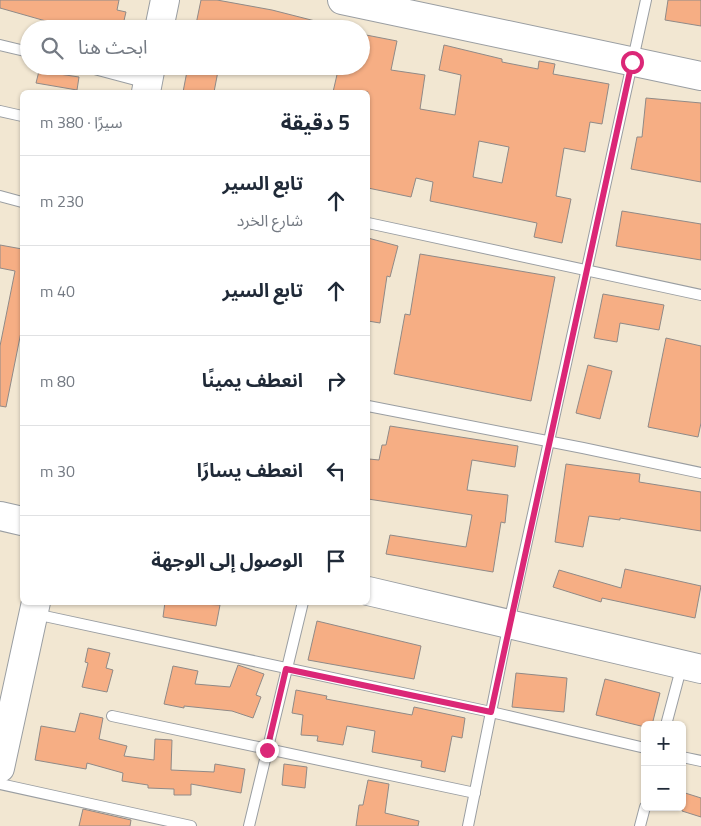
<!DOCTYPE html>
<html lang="ar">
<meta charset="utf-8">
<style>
body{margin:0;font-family:"Titillium Web","Noto Sans Arabic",sans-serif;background:#f2f2f3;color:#1f2937;direction:rtl}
.controls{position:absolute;right:15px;bottom:15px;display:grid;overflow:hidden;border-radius:8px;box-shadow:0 1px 4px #0004}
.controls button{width:45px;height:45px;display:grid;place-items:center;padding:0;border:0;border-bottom:1px solid #e0e1e3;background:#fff;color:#1f2937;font:25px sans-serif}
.stop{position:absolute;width:15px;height:15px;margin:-11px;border:4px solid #db2777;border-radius:50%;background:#fff}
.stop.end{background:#db2777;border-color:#fff;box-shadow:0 1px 5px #0008}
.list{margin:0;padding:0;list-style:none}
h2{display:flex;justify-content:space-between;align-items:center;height:65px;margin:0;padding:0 20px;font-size:21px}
h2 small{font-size:16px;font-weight:400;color:#747a83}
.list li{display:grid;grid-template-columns:32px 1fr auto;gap:15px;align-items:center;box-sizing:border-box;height:90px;padding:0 20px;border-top:1px solid #e0e1e3}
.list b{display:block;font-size:19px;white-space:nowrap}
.list p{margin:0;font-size:16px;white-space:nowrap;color:#747a83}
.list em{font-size:16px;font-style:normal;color:#747a83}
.icon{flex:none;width:28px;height:28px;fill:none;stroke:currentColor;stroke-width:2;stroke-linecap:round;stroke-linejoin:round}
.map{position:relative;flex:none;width:701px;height:826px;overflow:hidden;direction:ltr}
.search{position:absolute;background:#fff;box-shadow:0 1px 4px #0004;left:20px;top:20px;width:350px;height:55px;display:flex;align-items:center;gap:12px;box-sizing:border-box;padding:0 18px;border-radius:28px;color:#747a83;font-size:19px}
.panel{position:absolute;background:#fff;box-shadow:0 1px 4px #0004;left:20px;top:90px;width:350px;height:515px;border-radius:8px;direction:rtl}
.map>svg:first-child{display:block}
.industrial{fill:#f2e7d2;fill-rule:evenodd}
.building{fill:#f6ae84;stroke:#908a87;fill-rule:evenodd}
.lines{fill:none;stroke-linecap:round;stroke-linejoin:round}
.lane-casing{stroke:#9a9ea2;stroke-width:12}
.secondary-casing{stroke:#9a9ea2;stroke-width:30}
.lane{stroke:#fff;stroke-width:10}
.secondary{stroke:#fff;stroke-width:28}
.route{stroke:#db2777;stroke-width:6}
</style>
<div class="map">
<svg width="701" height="826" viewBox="0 0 701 826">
<rect width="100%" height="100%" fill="#eef2f7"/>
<path class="industrial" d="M0 0H701V826H0ZM29 29H361V66H29ZM22 92H368V602H22ZM645 725H682V807H645Z"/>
<g class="building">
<path d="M0 0H119L117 10 126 12 122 29H74L0 8Z"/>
<path d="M201 0H217L272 10 323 23 322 29H195Z"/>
<path d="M668 0H701V26L665 20Z"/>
<path d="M361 34 397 41 391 70 425 75 420 109 455 115 461 75 439 70 444 45 502 59V62L538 69 539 61 555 64 553 74 609 84 602 124 590 122 585 152 564 148 556 196 571 199 562 243 534 237 537 223 430 201 433 182 416 178 411 197 368 188V92H333L339 66H361ZM479 141 509 147 502 183 473 177Z"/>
<path d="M188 66H219L214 92H183Z"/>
<path d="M39 71 79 77 77 90 36 83Z"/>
<path d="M646 98 701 103V182L631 169 637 137H642Z"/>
<path d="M622 211 701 224V260L616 246Z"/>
<path d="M368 238 398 246 390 277 387 276 380 323 368 321Z"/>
<path d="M0 245 22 249V327L6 407 0 406V346L15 271 0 268Z"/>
<path d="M420 254 555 277 531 401 394 374 405 314 410 315Z"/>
<path d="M603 294 664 305 659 330 620 323 617 342 594 338Z"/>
<path d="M666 338 701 346V423L698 437 648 427Z"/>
<path d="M588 365 612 371 600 419 576 413Z"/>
<path d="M390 426 518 446 515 467 472 460 467 490 508 495 505 523 501 522 493 572 386 554 390 535 466 547 472 515 368 499 369 459 379 460 382 445H386Z"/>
<path d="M566 464 640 474 639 482 701 492V531L620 518V520L589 516 583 547 555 542Z"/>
<path d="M625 569 701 586 695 618 602 598 601 602 553 587 559 570 621 588Z"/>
<path d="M165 602 220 605 216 626 163 617Z"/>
<path d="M317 621 421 646 414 679 308 660Z"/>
<path d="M88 648 110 653 106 668 113 670 107 692 82 687 88 663 85 662Z"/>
<path d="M238 665 264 674 256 695 261 697 253 718 232 711 184 706V708L164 704 173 666 198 671 195 684 230 687Z"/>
<path d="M516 673 567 678 564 712 512 707Z"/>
<path d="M605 679 660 693 652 725H645V727L596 715Z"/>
<path d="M296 690 327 696 326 699 412 715 414 707 465 718 462 738 452 736 445 772 421 767 422 761 372 752 375 731 347 726 343 745 317 741 318 736 301 735 303 715 292 713Z"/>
<path d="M80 713 103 718 99 739 127 746 124 756 154 760 155 739 172 740 171 770 214 772 215 764 245 769 241 793 191 784V795H174V789L148 788V785L122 781 123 773 87 763 86 769 35 760 41 726 75 732Z"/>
<path d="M284 764 307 767 305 788 282 785Z"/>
<path d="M368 780 389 784 385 813 419 821 418 826H356L359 805H363Z"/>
<path d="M682 792 701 798V817L682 811Z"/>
<path d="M83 809 131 820 130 826H79Z"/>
</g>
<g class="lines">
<g class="lane-casing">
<g id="lane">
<path d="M0 45 29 52"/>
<path d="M83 66 147 83"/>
<path d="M0 111 22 116"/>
<path d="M0 196 22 202"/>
<path d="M368 223 701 295"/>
<path d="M368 406 583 448 701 473"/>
<path d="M35 614 491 712 645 748"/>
<path d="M112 716 475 793"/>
<path d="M666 725 682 665"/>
<path d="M682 757 701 761"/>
<path d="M0 784 191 826"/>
<path d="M249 826 303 602"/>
<path d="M468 826 509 623 646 0"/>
<path d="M640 826 645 807"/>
</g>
</g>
<g class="secondary-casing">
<g id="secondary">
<path d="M342 0 701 76"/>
<path d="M159 29 165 0"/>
<path d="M146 92 151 66"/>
<path d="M0 516 22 521"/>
<path d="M368 591 701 669"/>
<path d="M0 768 36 602"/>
</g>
</g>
<use href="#lane" class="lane"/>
<use href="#secondary" class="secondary"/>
</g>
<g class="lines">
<path class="route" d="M267 750 286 669 491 712 632 62"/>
</g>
</svg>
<div class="controls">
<button>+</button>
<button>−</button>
</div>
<div class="stop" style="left:632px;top:62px"></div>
<div class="stop end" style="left:267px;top:750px"></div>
<div class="search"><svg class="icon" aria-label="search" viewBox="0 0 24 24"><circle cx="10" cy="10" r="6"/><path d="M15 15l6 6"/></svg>ابحث هنا</div>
<section class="panel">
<h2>5 دقيقة<small>سيرًا · 380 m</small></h2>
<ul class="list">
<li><svg class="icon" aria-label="ahead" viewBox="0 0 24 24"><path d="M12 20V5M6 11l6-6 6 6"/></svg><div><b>تابع السير</b><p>شارع الخرد</p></div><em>230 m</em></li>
<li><svg class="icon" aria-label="ahead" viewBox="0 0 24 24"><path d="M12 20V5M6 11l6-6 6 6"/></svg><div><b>تابع السير</b></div><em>40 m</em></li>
<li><svg class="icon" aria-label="right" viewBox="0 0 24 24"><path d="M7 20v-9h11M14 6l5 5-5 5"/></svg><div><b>انعطف يمينًا</b></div><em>80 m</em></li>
<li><svg class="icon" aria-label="left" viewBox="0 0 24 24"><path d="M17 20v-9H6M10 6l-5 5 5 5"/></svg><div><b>انعطف يسارًا</b></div><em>30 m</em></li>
<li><svg class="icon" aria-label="arrive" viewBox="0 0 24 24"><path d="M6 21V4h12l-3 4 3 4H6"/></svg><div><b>الوصول إلى الوجهة</b></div></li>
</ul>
</section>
</div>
